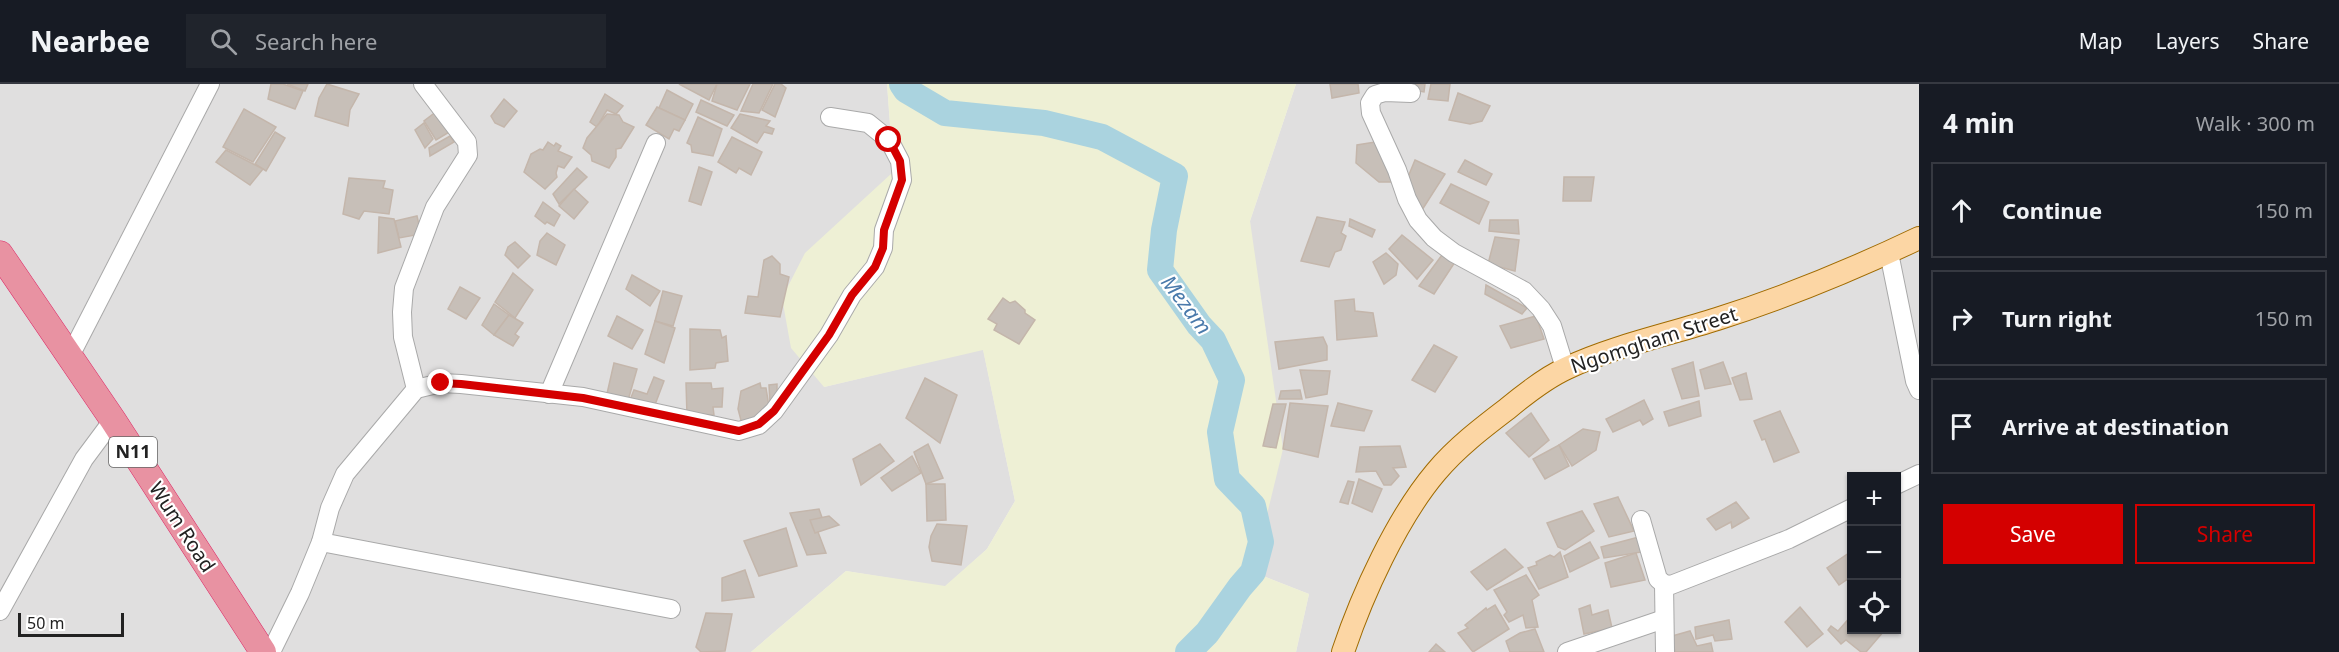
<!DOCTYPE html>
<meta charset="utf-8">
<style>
body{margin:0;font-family:"Noto Sans",sans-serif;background:#20242c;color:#f1f3f6}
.controls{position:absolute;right:18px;bottom:18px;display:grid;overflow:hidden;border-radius:0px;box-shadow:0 2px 4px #0004}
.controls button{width:54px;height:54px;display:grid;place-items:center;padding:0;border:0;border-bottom:2px solid #363941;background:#171b24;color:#f1f3f6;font:30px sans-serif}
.scale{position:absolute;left:18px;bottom:15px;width:106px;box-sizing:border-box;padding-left:6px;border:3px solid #222;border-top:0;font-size:16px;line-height:21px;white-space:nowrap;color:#222;-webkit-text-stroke:4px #fff;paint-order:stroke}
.stop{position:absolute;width:18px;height:18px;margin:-14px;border:4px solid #d40000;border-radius:50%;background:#fff}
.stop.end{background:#d40000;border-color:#fff;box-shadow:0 2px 6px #0008}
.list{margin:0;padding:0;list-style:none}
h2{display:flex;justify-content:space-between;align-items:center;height:78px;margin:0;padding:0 24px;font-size:26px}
h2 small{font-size:20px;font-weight:400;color:#9ea1a6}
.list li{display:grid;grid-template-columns:39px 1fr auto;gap:18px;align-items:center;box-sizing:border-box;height:96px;margin:0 12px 12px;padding:0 12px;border:2px solid #363941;border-radius:0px}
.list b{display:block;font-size:22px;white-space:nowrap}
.list em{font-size:20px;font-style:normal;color:#9ea1a6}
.actions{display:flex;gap:12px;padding:18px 24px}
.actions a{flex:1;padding:14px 0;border:2px solid #d40000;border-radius:0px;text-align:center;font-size:21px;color:#d40000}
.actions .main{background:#d40000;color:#fff}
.icon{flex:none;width:33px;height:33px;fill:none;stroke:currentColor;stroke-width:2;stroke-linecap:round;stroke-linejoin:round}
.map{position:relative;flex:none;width:1919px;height:568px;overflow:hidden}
header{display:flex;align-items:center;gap:36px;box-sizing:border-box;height:84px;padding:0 30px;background:#171b24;border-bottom:2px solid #363941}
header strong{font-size:28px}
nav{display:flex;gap:33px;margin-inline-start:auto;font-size:21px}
.search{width:420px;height:54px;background:#20242c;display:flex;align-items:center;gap:15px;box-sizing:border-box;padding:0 21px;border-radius:0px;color:#9ea1a6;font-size:22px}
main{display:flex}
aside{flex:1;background:#171b24}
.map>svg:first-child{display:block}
.residential{fill:#e0dfdf;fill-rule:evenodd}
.farmland{fill:#eef0d5}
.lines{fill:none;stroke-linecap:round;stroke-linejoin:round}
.river{stroke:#aad3df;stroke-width:26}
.building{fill:#c7bfb8;stroke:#c4b6ab;stroke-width:1.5}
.minor-casing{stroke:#a9a9a9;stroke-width:20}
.major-casing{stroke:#a06b00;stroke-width:24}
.highway-casing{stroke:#dc2a67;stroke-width:27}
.minor{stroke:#fff;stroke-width:18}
.major{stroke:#fcd6a4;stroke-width:22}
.highway{stroke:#e892a2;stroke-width:26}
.route{stroke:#d40000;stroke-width:8}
.labels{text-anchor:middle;stroke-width:4.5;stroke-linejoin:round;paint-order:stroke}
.shield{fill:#fff;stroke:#646464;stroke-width:1.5}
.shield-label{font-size:18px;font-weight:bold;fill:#222}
.street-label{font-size:20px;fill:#222;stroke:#fff}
.water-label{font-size:21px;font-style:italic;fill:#4a7aab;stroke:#fff}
</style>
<header>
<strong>Nearbee</strong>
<div class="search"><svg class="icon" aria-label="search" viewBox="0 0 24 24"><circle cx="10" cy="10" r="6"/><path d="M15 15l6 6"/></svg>Search here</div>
<nav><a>Map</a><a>Layers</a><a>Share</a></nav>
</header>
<main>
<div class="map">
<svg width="1919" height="568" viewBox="0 0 1919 568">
<rect width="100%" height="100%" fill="#f2efe9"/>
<g class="residential">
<path d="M0 0H887L891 54 904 78 824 303 983 265 1015 417 987 465 945 503 846 487 751 568H0Z"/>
<path d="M1296 0H1919V568H1296L1309 510 1253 488 1261 458 1250 137ZM1852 392H1896V546H1852Z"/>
</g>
<path class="farmland" d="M887 0H1296L1250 137 1283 365 1253 488 1309 510 1296 568H751L846 487 945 502 987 465 1015 417 983 266 824 303 791 264 782 214 805 169 904 78 891 54Z"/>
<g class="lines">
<path class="river" d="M902 0 906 6 945 29 1044 39 1102 53 1175 92 1164 146 1160 186 1199 241 1213 256 1232 296 1220 348 1227 395 1253 422 1261 458 1253 488 1240 503 1207 549 1188 568"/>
</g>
<g class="building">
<path d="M271 0H283L303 7 295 25 268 15Z"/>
<path d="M287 0H308L305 7Z"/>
<path d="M327 0 359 10 350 26 348 42 315 32 319 14Z"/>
<path d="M679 0H717L709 16Z"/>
<path d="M717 0H750L737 26 712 17Z"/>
<path d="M753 0H773L759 29 741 27Z"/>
<path d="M775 0H781L786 4 775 33 762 26Z"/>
<path d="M1330 0H1358L1359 9 1332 14Z"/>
<path d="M1401 0H1425L1424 8 1400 4Z"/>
<path d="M1431 0H1450L1448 17 1428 15Z"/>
<path d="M667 6 693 20 685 36 659 24Z"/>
<path d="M1458 9 1490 22 1482 37 1470 40 1449 36Z"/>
<path d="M605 10 623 22 616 30 607 26 597 43 590 38Z"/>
<path d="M504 15 517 27 504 43 495 39 491 32Z"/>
<path d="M701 16 734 31 727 42 696 28Z"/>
<path d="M657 23 685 36 679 47 674 45 669 55 646 41Z"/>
<path d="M441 24 456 44 436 56 424 37Z"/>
<path d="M244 25 276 43 253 78 223 63Z"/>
<path d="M607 30 619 31 623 38 634 43 621 64 616 65V73L609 84 592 77 591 71 583 64 587 54Z"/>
<path d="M740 30 770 37 766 42 774 45 772 50 764 48 757 59 731 44Z"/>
<path d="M698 33 722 45 713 72 692 68 691 61 687 59Z"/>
<path d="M424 39 433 55 425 64 415 46Z"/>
<path d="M275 48 285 54 266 87 255 80Z"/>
<path d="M450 52 454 58 430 72 429 64Z"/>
<path d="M732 53 762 68 751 91 739 84 736 89 718 78Z"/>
<path d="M548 58 554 62 556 59 561 62 558 67 572 73 564 84 558 82 556 89 557 93 545 105 524 88 531 70 540 65 543 66Z"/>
<path d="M1375 58 1393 98H1379L1356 79 1357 61Z"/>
<path d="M226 66 263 85 250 101 216 78Z"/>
<path d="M1415 76 1445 90 1422 126 1406 98Z"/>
<path d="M1465 76 1492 90 1486 101 1458 88Z"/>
<path d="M699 83 712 88 701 121 689 117Z"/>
<path d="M577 84 587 93 559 120 553 110Z"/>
<path d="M1564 93H1594L1591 117H1563Z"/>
<path d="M349 94 385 97 383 104 393 106 389 130 364 127 359 135 343 130Z"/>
<path d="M1451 100 1489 118 1479 140 1440 119Z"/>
<path d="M574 105 588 118 574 135 559 122Z"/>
<path d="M543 118 560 131 554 142 547 138 545 140 535 132Z"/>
<path d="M417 132 421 150 399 154 395 137Z"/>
<path d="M379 133 394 135 401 163 378 169Z"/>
<path d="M1317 133 1345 138 1341 149 1346 152 1341 166 1335 168 1329 183 1301 177Z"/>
<path d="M1350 135 1375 146 1372 153 1349 142Z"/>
<path d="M1490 136H1518L1519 150 1489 147Z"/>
<path d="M547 149 565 161 556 181 537 171 540 157Z"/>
<path d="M1402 151 1433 176 1417 195 1389 165Z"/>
<path d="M1495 153 1519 156 1515 187 1488 180Z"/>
<path d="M515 158 530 172 518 184 505 171 508 163Z"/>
<path d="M1386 169 1398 180 1396 191 1384 200 1373 178Z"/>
<path d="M1442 171 1455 178 1434 210 1419 202Z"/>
<path d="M772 172 780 180V190L789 193 780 233 745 229 748 212 758 213 764 176Z"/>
<path d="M513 189 533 206 515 234 495 218Z"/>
<path d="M632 191 660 207 650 222 626 205Z"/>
<path d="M1486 201 1527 224 1522 230 1485 210Z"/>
<path d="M460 203 480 214 466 235 448 225Z"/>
<path d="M663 207 682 212 673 242 655 237Z"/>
<path d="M1003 214 1010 219 1015 217 1025 226V229L1035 236 1019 260 994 246 997 240 988 235Z"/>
<path d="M1354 215 1355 227 1373 229 1377 252 1337 256 1335 217Z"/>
<path d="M494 220 509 231 494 251 482 241Z"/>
<path d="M509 231 523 239 515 250 519 253 513 262 494 251Z"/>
<path d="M617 232 643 246 632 265 608 252Z"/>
<path d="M1536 232 1544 255 1511 264 1500 242Z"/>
<path d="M655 237 675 244 664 279 645 270Z"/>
<path d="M690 245 720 246 722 254 726 252 728 277 716 279 715 284 690 286Z"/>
<path d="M1323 253 1327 262V276L1279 285 1275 258Z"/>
<path d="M1434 261 1457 273 1435 308 1412 296Z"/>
<path d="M1693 278 1699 312 1682 315 1672 285Z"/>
<path d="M1723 278 1731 300 1705 305 1700 286Z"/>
<path d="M614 279 637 285 627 320 606 314Z"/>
<path d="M1300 286 1330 287 1327 310 1306 314Z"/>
<path d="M1746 289 1752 315 1740 316 1732 294Z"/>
<path d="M654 293 664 297 653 326 630 316 634 306 647 310Z"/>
<path d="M925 294 957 311 940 359 906 334Z"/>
<path d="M686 299H711L712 305 723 304 722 323H713L714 331H687Z"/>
<path d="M760 299 761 304H766L770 329 742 340 738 325 741 307Z"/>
<path d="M777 300V318L770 321 769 301Z"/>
<path d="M1300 306 1302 315H1279L1281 307Z"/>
<path d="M1644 316 1653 335 1643 341 1640 336 1613 348 1606 335Z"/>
<path d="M1699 317 1701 332 1669 342 1664 328Z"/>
<path d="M1290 319 1328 322 1318 373 1283 365Z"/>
<path d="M1338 319 1372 327 1364 347 1331 342Z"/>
<path d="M1273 320H1286L1276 364 1263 362Z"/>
<path d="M1780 327 1799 368 1774 378 1765 355 1762 356 1754 337Z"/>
<path d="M1531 329 1549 356 1529 373 1506 349Z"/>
<path d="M1583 345 1600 348 1596 366 1572 382 1559 361Z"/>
<path d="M880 360 894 377 861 401 853 375Z"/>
<path d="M928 360 943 394 926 400 914 368Z"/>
<path d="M1559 361 1569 382 1545 395 1533 375Z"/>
<path d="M1400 362 1406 383 1393 384 1399 392 1391 401H1384L1376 387 1356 388 1360 363Z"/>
<path d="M912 372 921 389 892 407 881 394Z"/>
<path d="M1359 395 1382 405 1372 428 1352 419Z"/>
<path d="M1348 397 1354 398 1348 420 1340 418Z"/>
<path d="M926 400H945L946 436 927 437Z"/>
<path d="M1618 413 1634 447 1609 453 1594 420Z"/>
<path d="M1736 418 1749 434 1732 444 1731 438 1716 446 1707 435Z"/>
<path d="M819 425 825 442 818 448 826 469 807 471 790 429Z"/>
<path d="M1582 427 1594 447 1565 466 1558 463 1547 439Z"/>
<path d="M829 432 839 441 815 449 810 436Z"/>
<path d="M937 440 967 442 961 481 932 477 929 463 931 452Z"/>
<path d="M786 444 797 482 759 492 744 457Z"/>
<path d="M1639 453 1642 468 1604 474 1601 463Z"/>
<path d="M1590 458 1599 474 1570 488 1564 472Z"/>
<path d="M1505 465 1523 483 1487 506 1471 488Z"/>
<path d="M1852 467V492L1839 501 1827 484Z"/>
<path d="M1560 468 1568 493 1539 505 1528 484 1537 481 1536 478 1550 471 1554 473Z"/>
<path d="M1636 469 1645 496 1611 503 1605 479Z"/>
<path d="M745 486 754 513 722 517V494Z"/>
<path d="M1526 491 1539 511 1532 516 1538 543 1526 544 1523 531 1509 538 1504 531 1507 528 1494 506Z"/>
<path d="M1495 521 1509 545 1473 568 1458 549 1468 544 1465 541 1486 524 1487 526Z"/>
<path d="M1590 521 1592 531 1608 526 1612 544 1584 550 1579 525Z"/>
<path d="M1800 523 1823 550 1807 563 1785 538Z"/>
<path d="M706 529 732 530 725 567 701 568 696 563Z"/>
<path d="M1852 531V546H1882L1884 547 1866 568H1861L1846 556 1841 560 1828 546 1831 542 1838 547Z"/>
<path d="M1729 536 1732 555 1715 557 1713 551 1696 555 1695 543Z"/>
<path d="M1535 545 1544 568H1510L1506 557 1520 549Z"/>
<path d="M1690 547 1697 562 1711 559 1713 568H1675L1672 552Z"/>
<path d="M1436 560 1445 568H1429Z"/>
</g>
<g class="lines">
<g class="minor-casing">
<g id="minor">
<path d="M1411 9 1385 8 1375 11 1370 19 1371 29 1397 86 1407 115 1418 136 1434 154 1454 169 1524 207 1541 225 1552 242 1565 284"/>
<path d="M1889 169 1915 297 1919 306"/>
<path d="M69 274 210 0"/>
<path d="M416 305 403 253 402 228 404 204 435 123 468 71 467 58 423 0"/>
<path d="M549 310 656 59"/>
<path d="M1896 401 1919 390"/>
<path d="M1641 436 1658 495 1664 500 1671 501 1789 455 1852 424"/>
<path d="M321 458 671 525"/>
<path d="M1664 500 1665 568"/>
<path d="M0 527 84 375 113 336"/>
<path d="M271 568 300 509 321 458 330 424 345 390 416 305 441 299 461 300 583 313 739 347 759 341 774 327 829 251 852 211 875 183 883 164 884 146 902 96 900 77 889 56 868 39 830 33"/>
<path d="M1567 568 1664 535"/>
</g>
</g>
<g class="major-casing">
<path id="major" d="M1343 568C1362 511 1397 434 1436 388 1456 364 1482 344 1507 325 1525 310 1545 294 1567 284 1614 262 1667 251 1717 235 1786 213 1854 185 1919 154"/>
</g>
<g class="highway-casing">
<path id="highway" d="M0 170 113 336 263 568"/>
</g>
<use href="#minor" class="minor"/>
<use href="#major" class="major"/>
<use href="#highway" class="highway"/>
</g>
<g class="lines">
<path class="route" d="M441 299 461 300 583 314 739 347 759 340 774 327 829 251 852 211 875 183 883 164 884 146 902 96 900 77 889 56"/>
</g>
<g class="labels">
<rect class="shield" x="109" y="353" width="48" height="30" rx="4.5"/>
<g class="shield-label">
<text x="133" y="374">N11</text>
</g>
<g class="street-label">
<text transform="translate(1654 256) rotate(-18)" y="7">Ngomgham Street</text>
<text transform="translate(182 443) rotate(57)" y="7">Wum Road</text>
</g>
<g class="water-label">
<text transform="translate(1186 221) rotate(53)" y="7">Mezam</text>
</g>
</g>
</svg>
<div class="controls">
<button>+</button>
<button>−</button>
<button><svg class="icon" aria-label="locate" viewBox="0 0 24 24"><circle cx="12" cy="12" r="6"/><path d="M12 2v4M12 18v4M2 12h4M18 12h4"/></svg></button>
</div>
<div class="scale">50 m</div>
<div class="stop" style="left:889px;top:56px"></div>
<div class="stop end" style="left:441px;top:299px"></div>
</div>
<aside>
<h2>4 min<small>Walk · 300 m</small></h2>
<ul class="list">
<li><svg class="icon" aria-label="ahead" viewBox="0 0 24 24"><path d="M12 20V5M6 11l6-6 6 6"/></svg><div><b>Continue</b></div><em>150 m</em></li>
<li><svg class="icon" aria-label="right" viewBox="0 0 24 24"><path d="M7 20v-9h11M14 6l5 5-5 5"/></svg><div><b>Turn right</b></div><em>150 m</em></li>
<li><svg class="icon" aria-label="arrive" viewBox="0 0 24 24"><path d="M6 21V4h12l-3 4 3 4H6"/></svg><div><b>Arrive at destination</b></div></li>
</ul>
<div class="actions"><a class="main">Save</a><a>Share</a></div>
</aside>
</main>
